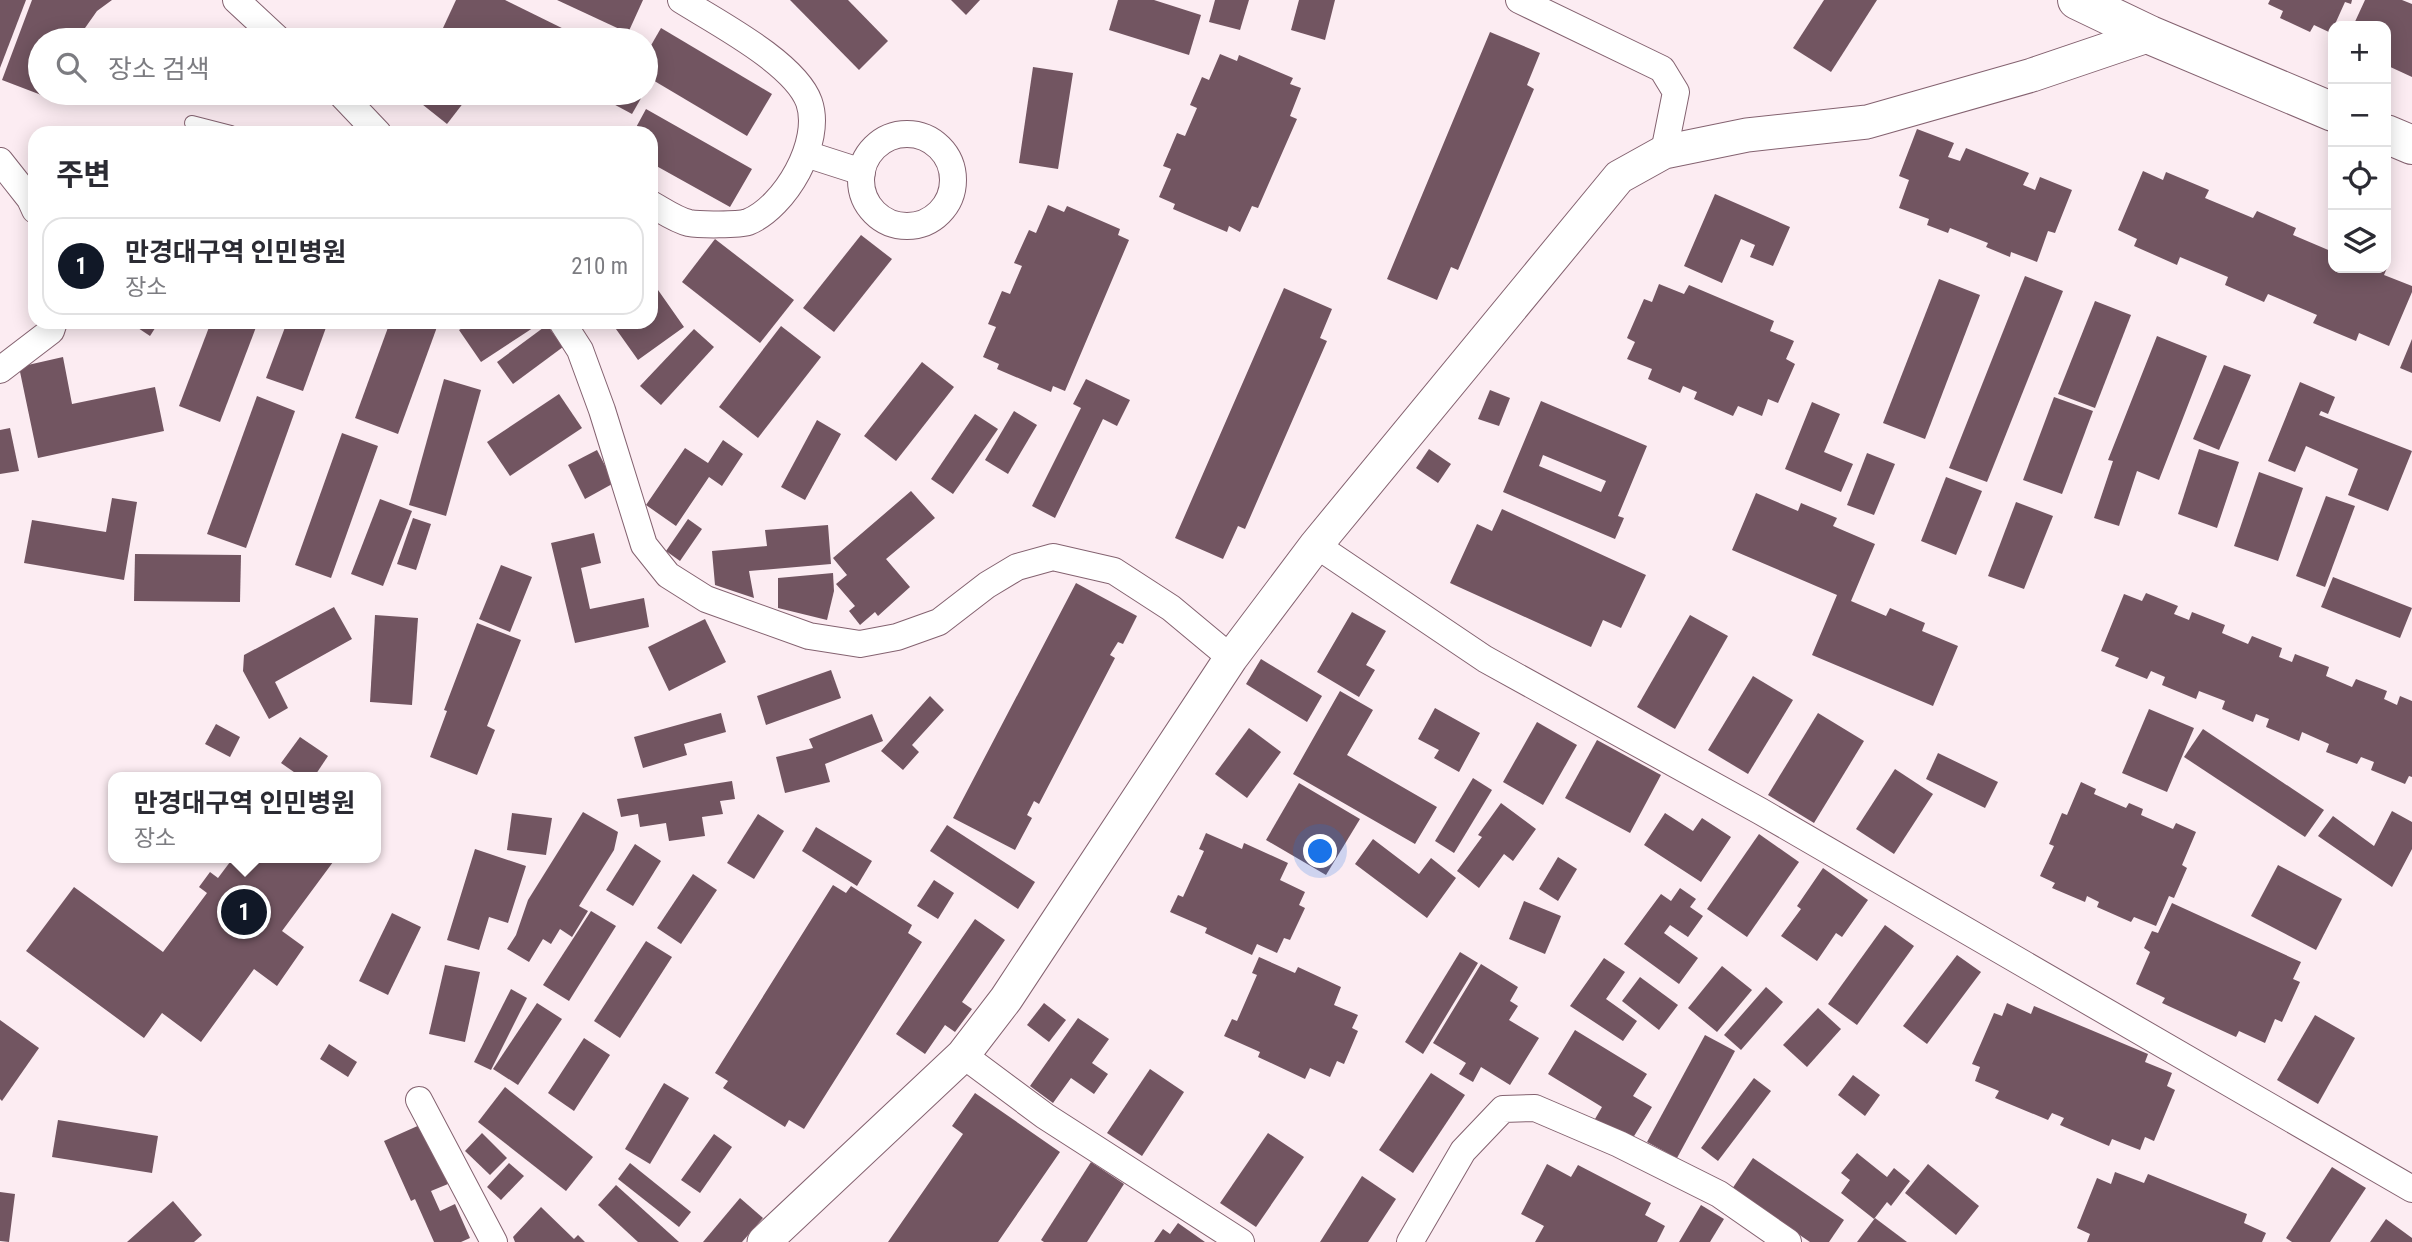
<!DOCTYPE html>
<html lang="ko">
<meta charset="utf-8">
<style>
body{margin:0;font-family:"Roboto Condensed","Noto Sans KR",sans-serif;background:#f2f2f3;color:#2b2b33}
.controls{position:absolute;right:21px;top:21px;display:grid;overflow:hidden;border-radius:14px;box-shadow:0 4px 18px #0003}
.controls button{width:63px;height:63px;display:grid;place-items:center;padding:0;border:0;border-bottom:2px solid #e1e1e2;background:#fff;color:#2b2b33;font:35px sans-serif}
.you{position:absolute;left:1321px;top:852px;width:24px;height:24px;margin:-18px;border:5px solid #fff;border-radius:50%;background:#1a73e8;box-shadow:0 0 0 10px #1a73e833}
.badge{display:grid;place-items:center;width:46px;height:46px;border-radius:50%;background:#111827;color:#fff;font-size:23px;font-weight:700}
.pin{position:absolute;translate:-50% -50%;border:4px solid #fff;box-shadow:0 2px 7px #0006}
.popup{position:absolute;left:108px;top:772px;width:273px;height:91px;box-sizing:border-box;display:grid;place-content:center;border-radius:14px;background:#fff;filter:drop-shadow(0 2px 5px #0005);font-size:23px;white-space:nowrap;color:#7c7c81}
.popup b{font-size:26px;color:#2b2b33}
.popup::after{content:'';position:absolute;left:50%;top:100%;margin-left:-14px;border:14px solid transparent;border-top-color:#fff}
.list{margin:0;padding:0;list-style:none}
h2{display:flex;justify-content:space-between;align-items:center;height:91px;margin:0;padding:0 28px;font-size:30px}
h2 small{font-size:23px;font-weight:400;color:#7c7c81}
.list li{display:grid;grid-template-columns:46px 1fr auto;gap:21px;align-items:center;box-sizing:border-box;height:98px;margin:0 14px 14px;padding:0 14px;border:2px solid #e1e1e2;border-radius:21px}
.list b{display:block;font-size:26px;white-space:nowrap}
.list p{margin:0;font-size:23px;white-space:nowrap;color:#7c7c81}
.list em{font-size:23px;font-style:normal;color:#7c7c81}
.icon{flex:none;width:38px;height:38px;fill:none;stroke:currentColor;stroke-width:2;stroke-linecap:round;stroke-linejoin:round}
.map{position:relative;flex:none;width:2412px;height:1242px;overflow:hidden}
.search{position:absolute;background:#fff;box-shadow:0 4px 18px #0003;left:28px;top:28px;width:630px;height:77px;display:flex;align-items:center;gap:18px;box-sizing:border-box;padding:0 24px;border-radius:38px;color:#7c7c81;font-size:26px}
.panel{position:absolute;background:#fff;box-shadow:0 4px 18px #0003;left:28px;top:126px;width:630px;height:203px;border-radius:21px}
.map>svg:first-child{display:block}
.building{fill:#725561;fill-rule:evenodd}
.lines{fill:none;stroke-linecap:round;stroke-linejoin:round}
.service-casing{stroke:#846270;stroke-width:16}
.minor-casing{stroke:#846270;stroke-width:28}
.tertiary-casing{stroke:#846270;stroke-width:35}
.secondary-casing{stroke:#846270;stroke-width:40}
.service{stroke:#fff;stroke-width:14}
.minor{stroke:#fff;stroke-width:26}
.tertiary{stroke:#fff;stroke-width:33}
.secondary{stroke:#fff;stroke-width:38}
</style>
<div class="map">
<svg width="2412" height="1242" viewBox="0 0 2412 1242">
<rect width="100%" height="100%" fill="#fcecf2"/>
<g class="building">
<path d="M0 0H26L0 68Z"/>
<path d="M32 0H112L97 11 85 28 80 40H40V93H60L57 101 2 80Z"/>
<path d="M456 0H505L572 33 568 40H468L443 28Z"/>
<path d="M557 0H643L628 33Z"/>
<path d="M790 0H848L888 41 859 70Z"/>
<path d="M951 0H980L966 15Z"/>
<path d="M1118 0H1154L1201 15 1189 55 1109 30Z"/>
<path d="M1215 0H1249L1240 30 1209 22Z"/>
<path d="M1299 0H1335L1325 40 1291 30Z"/>
<path d="M1824 0H1877L1831 72 1793 48Z"/>
<path d="M2270 0H2352L2351 4 2345 2 2331 33 2314 25 2310 32 2280 18 2283 11 2268 4Z"/>
<path d="M2365 0H2402L2412 4V77L2386 65V26H2353Z"/>
<path d="M661 28 772 94 747 136 646 76V54Z"/>
<path d="M1490 32 1540 53 1527 85 1534 89 1458 270 1451 267 1437 300 1387 279Z"/>
<path d="M1220 54 1237 61 1239 55 1293 78 1290 84 1301 88 1290 116 1297 119 1258 208 1252 206 1240 232 1229 226 1227 232 1173 209 1175 204 1159 197 1171 169 1163 166 1177 133 1185 136 1197 108 1190 105 1202 77 1209 80Z"/>
<path d="M1033 67 1073 73 1058 169 1019 163Z"/>
<path d="M408 93H471L447 124Z"/>
<path d="M593 93H644L632 114Z"/>
<path d="M646 109 752 169 730 207 651 163V133H633Z"/>
<path d="M1917 129 1954 143 1948 157 1960 161 1966 148 2029 173 2023 185 2035 190 2040 177 2072 190 2055 233 2048 231 2037 262 2011 252 2010 257 1986 247 1988 243 1950 228 1948 233 1927 225 1929 219 1899 208 1909 180 1899 176Z"/>
<path d="M2143 171 2163 180 2166 172 2209 190 2205 198 2253 218 2257 211 2296 228 2293 235 2333 252V268H2387L2384 275 2412 286V292L2389 346 2359 333 2356 341 2313 323 2317 315 2268 294 2264 302 2225 285 2228 277 2180 257 2177 265 2134 246 2137 239 2118 230Z"/>
<path d="M1715 194 1790 227 1773 266 1750 257 1755 245 1741 239 1722 283 1684 266Z"/>
<path d="M1048 205 1064 212 1067 206 1120 229 1118 235 1129 240 1065 391 1053 386 1051 392 997 369 999 364 983 357 996 327 988 324 1002 291 1010 294 1022 266 1014 263 1029 230 1036 233Z"/>
<path d="M861 235 892 259 834 332 803 308Z"/>
<path d="M715 239 794 300 760 343 682 282Z"/>
<path d="M2025 276 2063 291 1987 482 1949 468Z"/>
<path d="M1939 279 1980 295 1925 439 1883 423Z"/>
<path d="M651 280 684 327 638 360 611 322H651Z"/>
<path d="M1659 284 1684 294 1689 285 1774 321 1770 331 1794 341 1786 359 1795 364 1778 403 1768 399 1762 416 1738 406 1733 416 1694 399 1697 392 1683 386 1680 393 1648 379 1652 369 1627 359 1635 342 1627 338 1644 299 1652 302Z"/>
<path d="M1284 288 1332 309 1320 338 1327 341 1245 529 1238 526 1223 559 1175 538Z"/>
<path d="M2095 301 2131 315 2095 408 2058 394Z"/>
<path d="M129 322H159L150 336Z"/>
<path d="M211 322H258L220 422 179 406Z"/>
<path d="M287 322H328L303 391 266 378Z"/>
<path d="M390 322H425L437 327 398 434 355 418Z"/>
<path d="M472 322H542L481 362 459 330Z"/>
<path d="M547 325 563 347 513 384 497 362Z"/>
<path d="M781 326 821 357 758 438 719 407Z"/>
<path d="M694 329 714 347 661 405 640 386Z"/>
<path d="M2157 336 2207 356 2159 480 2137 471 2119 526 2094 518 2113 461 2108 460Z"/>
<path d="M2412 339V373L2400 368Z"/>
<path d="M63 357 72 404 155 387 164 431 38 458 19 367Z"/>
<path d="M922 362 954 387 896 461 864 436Z"/>
<path d="M2224 365 2251 375 2219 450 2193 439Z"/>
<path d="M444 379 481 390 446 516 409 505Z"/>
<path d="M1086 379 1130 400 1117 426 1103 419 1055 518 1032 506 1081 408 1073 404Z"/>
<path d="M2300 382 2335 397 2328 414 2321 411 2319 415 2412 451 2388 511 2348 495 2358 469 2306 446 2295 472 2268 461Z"/>
<path d="M1490 390 1510 398 1499 426 1478 419Z"/>
<path d="M559 394 582 428 510 476 487 442Z"/>
<path d="M257 396 295 411 246 548 207 534Z"/>
<path d="M2054 397 2093 411 2062 494 2023 480Z"/>
<path d="M1541 401 1647 446 1618 516 1624 518 1615 539 1503 492ZM1543 455 1606 481 1601 492 1539 466Z"/>
<path d="M1812 402 1840 414 1824 452 1853 464 1841 492 1785 469Z"/>
<path d="M1014 411 1037 425 1008 474 985 460Z"/>
<path d="M975 414 998 429 953 494 931 479Z"/>
<path d="M817 420 841 434 805 500 781 487Z"/>
<path d="M10 428 19 471 0 474V430Z"/>
<path d="M342 433 378 446 331 578 295 565Z"/>
<path d="M723 440 743 454 722 486 709 477 676 526 646 505 685 448 708 463Z"/>
<path d="M1429 449 1451 464 1438 483 1416 468Z"/>
<path d="M2199 449 2239 462 2217 528 2178 514Z"/>
<path d="M597 450 614 483 585 499 568 465Z"/>
<path d="M1867 453 1895 464 1874 515 1847 505Z"/>
<path d="M2259 472 2303 488 2278 561 2234 546Z"/>
<path d="M1946 477 1982 491 1956 555 1921 541Z"/>
<path d="M911 491 935 518 886 559 910 587 878 616 875 612 860 625 849 611 855 606 836 584 847 575 833 558Z"/>
<path d="M1756 493 1798 511 1801 503 1837 518 1833 526 1875 544 1851 601 1886 616 1890 608 1925 623 1922 631 1958 646 1933 706 1812 655 1837 595 1732 550Z"/>
<path d="M2326 496 2355 506 2325 587 2296 576Z"/>
<path d="M112 498 137 502 124 580 24 563 32 520 106 532Z"/>
<path d="M380 499 412 511 383 586 351 574Z"/>
<path d="M2016 502 2053 516 2024 589 1988 576Z"/>
<path d="M1502 509 1646 575 1621 628 1603 620 1591 647 1450 583 1477 524 1492 531Z"/>
<path d="M413 518 431 524 416 570 397 564Z"/>
<path d="M688 519 702 529 680 561 666 551Z"/>
<path d="M828 525 831 564 749 571 754 598 715 585 712 551 767 546 765 530Z"/>
<path d="M594 533 601 563 581 568 590 609 644 598 649 627 575 643 551 543Z"/>
<path d="M135 554 241 555 240 602 134 601Z"/>
<path d="M501 565 532 577 510 632 479 619Z"/>
<path d="M833 573 834 591 827 620 778 608V578Z"/>
<path d="M2333 577 2412 608 2400 638 2321 607Z"/>
<path d="M1076 583 1137 616 1123 644 1118 642 1110 655 1115 658 1039 804 1034 801 1027 815 1032 818 1015 850 953 818Z"/>
<path d="M2146 593 2178 606 2174 614 2189 620 2192 612 2225 625 2222 633 2248 644 2252 636 2282 648 2279 657 2292 662 2295 654 2329 667 2326 676 2352 687 2356 679 2387 691 2384 699 2397 705 2400 696 2412 701V777L2409 776 2405 784 2371 770 2374 762 2361 757 2357 764 2326 752 2329 744 2302 732 2299 741 2266 727 2269 719 2256 714 2253 722 2222 709 2225 701 2199 691 2196 699 2162 685 2165 677 2151 671 2147 679 2115 666 2119 658 2101 651 2124 594 2142 601Z"/>
<path d="M334 607 352 639 275 682 288 708 269 719 243 671 244 655Z"/>
<path d="M1352 612 1386 631 1366 665 1375 670 1359 697 1317 672Z"/>
<path d="M375 615 418 618 412 705 370 702Z"/>
<path d="M1690 615 1728 636 1675 729 1637 707Z"/>
<path d="M705 619 726 662 669 691 648 647Z"/>
<path d="M477 623 521 640 487 726 495 730 477 775 430 757 447 711 444 710Z"/>
<path d="M1261 659 1322 696 1307 722 1246 684Z"/>
<path d="M831 670 841 698 766 725 757 696Z"/>
<path d="M1753 676 1793 700 1748 774 1708 750Z"/>
<path d="M1340 691 1373 710 1347 755 1437 807 1415 844 1293 774Z"/>
<path d="M930 696 944 710 912 745 919 752 903 770 881 751Z"/>
<path d="M1435 708 1480 733 1459 772 1434 758 1439 750 1418 739Z"/>
<path d="M2149 709 2194 728 2167 792 2122 773Z"/>
<path d="M721 713 726 732 684 744 687 755 643 768 634 737Z"/>
<path d="M1818 713 1864 741 1814 823 1768 795Z"/>
<path d="M872 714 883 741 825 764 830 782 785 793 776 757 813 748 809 739Z"/>
<path d="M1537 722 1577 745 1543 805 1503 782Z"/>
<path d="M216 724 240 737 230 757 205 744Z"/>
<path d="M1249 728 1281 752 1247 798 1215 774Z"/>
<path d="M2203 729 2324 810 2305 837 2184 757Z"/>
<path d="M300 737 328 756 314 777H301L281 763Z"/>
<path d="M1597 740 1661 775 1630 833 1565 798Z"/>
<path d="M1938 753 1998 782 1985 808 1926 779Z"/>
<path d="M1895 769 1933 794 1894 854 1856 829Z"/>
<path d="M1473 778 1492 790 1454 853 1435 841Z"/>
<path d="M732 781 735 799 720 801 723 814 702 817 705 836 669 841 666 823 640 827 638 814 621 817 617 799Z"/>
<path d="M2081 782 2096 789 2094 794 2126 808 2129 803 2143 809 2141 815 2173 829 2176 823 2196 832 2182 865 2187 868 2174 898 2169 896 2156 926 2134 917 2131 922 2097 907 2099 902 2087 896 2085 902 2052 888 2055 883 2040 876 2054 846 2049 844 2062 813 2067 815Z"/>
<path d="M1299 783 1360 819 1326 875 1266 840Z"/>
<path d="M1501 803 1536 829 1513 861 1504 854 1479 888 1457 871 1482 837 1478 835Z"/>
<path d="M2392 811 2412 822V849L2392 887 2318 836 2333 816 2374 846Z"/>
<path d="M583 812 618 832 614 850 579 906 588 911 572 937 560 929 551 944 543 939 529 962 507 949 516 935 528 900Z"/>
<path d="M512 813 552 818 546 855 507 850Z"/>
<path d="M1665 813 1693 831 1702 818 1731 837 1701 882 1644 845Z"/>
<path d="M758 814 784 831 754 879 727 863Z"/>
<path d="M947 825 1035 882 1018 909 930 851Z"/>
<path d="M816 827 872 861 857 886 802 851Z"/>
<path d="M1206 833 1242 849 1244 843 1288 863 1280 880 1305 892 1299 905 1305 908 1290 940 1284 938 1277 953 1257 944 1252 955 1205 933 1207 928 1170 912 1178 895 1183 897 1204 851 1199 849Z"/>
<path d="M1759 834 1799 862 1747 937 1707 909Z"/>
<path d="M1373 839 1419 874 1431 858 1456 878 1427 918 1355 864Z"/>
<path d="M635 844 661 861 633 906 606 890Z"/>
<path d="M475 849 526 866 508 923 489 917 479 950 447 940Z"/>
<path d="M1558 857 1577 869 1558 901 1539 889Z"/>
<path d="M233 858H336L282 931 304 947 277 986 254 969 201 1042 162 1013 144 1038 26 951 74 887 163 952 207 893 199 887 210 872 218 878Z"/>
<path d="M2278 865 2342 899 2316 950 2251 916Z"/>
<path d="M1823 868 1868 900 1842 937 1836 933 1817 961 1781 936 1801 909 1797 906Z"/>
<path d="M693 874 717 890 681 944 657 928Z"/>
<path d="M934 880 954 893 938 919 917 906Z"/>
<path d="M833 885 846 893 851 886 912 925 908 933 922 942 804 1129 789 1120 785 1127 723 1088 728 1081 715 1073Z"/>
<path d="M1680 888 1696 899 1690 907 1703 916 1688 937 1670 925 1664 933 1698 958 1679 984 1624 944 1661 894 1671 901Z"/>
<path d="M1524 901 1561 916 1545 954 1509 939Z"/>
<path d="M2172 903 2301 962 2293 979 2300 982 2282 1022 2275 1019 2265 1043 2239 1031 2236 1037 2162 1003 2165 998 2136 984 2150 952 2144 948 2152 931 2158 933Z"/>
<path d="M591 911 616 926 569 1001 543 985Z"/>
<path d="M392 913 421 927 388 995 359 981Z"/>
<path d="M975 919 1005 940 962 1002 972 1009 955 1032 945 1025 925 1054 896 1034Z"/>
<path d="M1885 925 1914 946 1857 1025 1828 1004Z"/>
<path d="M646 941 672 957 620 1038 594 1021Z"/>
<path d="M1460 952 1478 963 1423 1054 1405 1042Z"/>
<path d="M1957 955 1981 972 1927 1044 1903 1026Z"/>
<path d="M1259 957 1295 973 1298 967 1341 987 1334 1005 1358 1015 1352 1028 1358 1031 1344 1064 1337 1061 1330 1077 1310 1068 1305 1079 1258 1057 1260 1052 1224 1036 1232 1019 1237 1021 1257 975 1252 973Z"/>
<path d="M1604 958 1625 972 1606 999 1637 1021 1623 1041 1570 1006Z"/>
<path d="M1481 964 1518 987 1510 1001 1518 1006 1509 1020 1539 1038 1510 1085 1481 1067 1473 1082 1459 1074 1466 1063 1433 1043Z"/>
<path d="M445 965 480 972 465 1042 429 1034Z"/>
<path d="M1722 966 1752 990 1717 1032 1688 1008Z"/>
<path d="M1640 977 1678 1005 1659 1030 1622 1001Z"/>
<path d="M1766 987 1783 1002 1741 1050 1724 1035Z"/>
<path d="M511 989 527 998 491 1070 474 1062Z"/>
<path d="M537 1003 562 1019 518 1085 493 1069Z"/>
<path d="M1044 1003 1066 1020 1049 1042 1027 1025Z"/>
<path d="M2007 1003 2031 1014 2034 1006 2148 1054 2145 1062 2172 1073 2167 1086 2175 1090 2154 1141 2145 1137 2140 1150 2112 1139 2109 1146 2060 1125 2064 1118 2052 1113 2048 1120 1995 1098 1999 1091 1975 1081 1980 1067 1972 1064 1994 1013 2002 1016Z"/>
<path d="M1818 1008 1841 1029 1807 1067 1783 1045Z"/>
<path d="M2315 1015 2355 1038 2318 1104 2277 1080Z"/>
<path d="M1078 1018 1109 1039 1092 1063 1108 1074 1094 1094 1071 1078 1053 1103 1030 1086Z"/>
<path d="M0 1020 39 1048 2 1101 0 1099Z"/>
<path d="M1575 1030 1647 1074 1633 1096 1652 1107 1631 1141 1595 1119 1602 1107 1548 1074Z"/>
<path d="M1705 1035 1735 1051 1677 1158 1647 1142Z"/>
<path d="M584 1038 610 1055 574 1111 548 1093Z"/>
<path d="M329 1044 357 1062 348 1077 320 1059Z"/>
<path d="M1150 1069 1184 1092 1142 1156 1107 1133Z"/>
<path d="M1431 1073 1465 1095 1413 1173 1379 1150Z"/>
<path d="M1853 1075 1880 1095 1865 1116 1838 1095Z"/>
<path d="M1754 1078 1771 1091 1718 1161 1701 1148Z"/>
<path d="M664 1083 689 1098 650 1164 625 1149Z"/>
<path d="M505 1087 593 1157 566 1191 478 1122Z"/>
<path d="M975 1093 1060 1152 998 1242H888L963 1134 952 1126Z"/>
<path d="M58 1120 158 1136 152 1173 52 1157Z"/>
<path d="M422 1124 448 1184 431 1191 440 1211 455 1204 470 1238 461 1242H434L415 1199 411 1201 384 1141Z"/>
<path d="M482 1133 507 1158 490 1175 465 1151Z"/>
<path d="M1268 1133 1304 1157 1256 1227 1220 1203Z"/>
<path d="M714 1134 732 1147 700 1193 681 1180Z"/>
<path d="M1857 1153 1887 1177 1894 1168 1910 1181 1891 1206 1887 1202 1874 1219 1841 1193 1850 1180 1841 1173Z"/>
<path d="M1753 1158 1844 1220 1829 1242H1810L1732 1189Z"/>
<path d="M1091 1162 1124 1184 1087 1242H1044L1041 1240Z"/>
<path d="M509 1163 524 1176 501 1200 487 1187Z"/>
<path d="M630 1163 691 1212 679 1227 618 1179Z"/>
<path d="M1547 1164 1571 1177 1578 1165 1651 1203 1645 1215 1665 1226 1657 1242H1535L1544 1226 1521 1214Z"/>
<path d="M1928 1164 1979 1206 1956 1235 1905 1193Z"/>
<path d="M2332 1167 2366 1188 2330 1242H2292L2286 1238Z"/>
<path d="M2115 1172 2144 1183 2148 1174 2247 1214 2244 1223 2266 1233 2262 1242H2087L2090 1234 2077 1228 2097 1178 2111 1184Z"/>
<path d="M1362 1176 1396 1199 1368 1242H1320Z"/>
<path d="M616 1185 679 1242H638L598 1205Z"/>
<path d="M0 1192 15 1194 9 1242 0 1241Z"/>
<path d="M740 1198 763 1218 742 1242H703Z"/>
<path d="M173 1201 202 1235 194 1242H127Z"/>
<path d="M1701 1205 1724 1219 1710 1242H1679Z"/>
<path d="M541 1207 574 1239 578 1235 585 1242H515L513 1237Z"/>
<path d="M1875 1218 1907 1242H1857Z"/>
<path d="M2386 1219 2412 1238V1242H2370Z"/>
<path d="M1178 1223 1205 1242H1154L1163 1229 1170 1234Z"/>
</g>
<g class="lines">
<g class="service-casing">
<path id="service" d="M192 123 231 133"/>
</g>
<g class="minor-casing">
<g id="minor">
<path d="M236 0 279 40"/>
<path d="M1519 0 1662 69 1676 92 1664 152"/>
<path d="M340 93 378 133"/>
<circle cx="907" cy="180" r="46"/>
<path d="M806 154 862 172"/>
<path d="M0 161 30 199 35 210"/>
<path d="M651 204C662 210 676 220 689 223 699 225 739 225 748 222 785 207 823 142 809 102 795 63 716 22 681 0"/>
<path d="M562 322 580 350 602 410 644 545 668 575 706 599 809 636 860 644 897 637 939 622 987 585 1017 567 1053 557 1114 571 1171 608 1231 658"/>
<path d="M0 370 51 331 54 322"/>
<path d="M1316 545 1485 659 1760 811 2412 1189"/>
<path d="M963 1055 1045 1116 1241 1242"/>
<path d="M419 1100 494 1242"/>
<path d="M1410 1242 1463 1151 1503 1109 1535 1108 1619 1144 1719 1194 1788 1242"/>
</g>
</g>
<g class="tertiary-casing">
<path id="tertiary" d="M764 1242 963 1055 1006 999 1231 658 1316 545 1619 177 1664 152 1747 135 1867 122 2032 75 2150 35"/>
</g>
<g class="secondary-casing">
<g id="secondary">
<path d="M2077 0 2150 35 2333 112"/>
<path d="M2386 134 2412 145"/>
</g>
</g>
<use href="#service" class="service"/>
<use href="#minor" class="minor"/>
<use href="#tertiary" class="tertiary"/>
<use href="#secondary" class="secondary"/>
</g>
</svg>
<div class="controls">
<button>+</button>
<button>−</button>
<button><svg class="icon" aria-label="locate" viewBox="0 0 24 24"><circle cx="12" cy="12" r="6"/><path d="M12 2v4M12 18v4M2 12h4M18 12h4"/></svg></button>
<button><svg class="icon" aria-label="layers" viewBox="0 0 24 24"><path d="M12 4l9 5-9 5-9-5zM3 14l9 5 9-5"/></svg></button>
</div>
<div class="you"></div>
<div class="pin badge" style="left:244px;top:912px">1</div>
<div class="popup"><b>만경대구역 인민병원</b>장소</div>
<div class="search"><svg class="icon" aria-label="search" viewBox="0 0 24 24"><circle cx="10" cy="10" r="6"/><path d="M15 15l6 6"/></svg>장소 검색</div>
<section class="panel">
<h2>주변<small></small></h2>
<ul class="list">
<li><span class="badge">1</span><div><b>만경대구역 인민병원</b><p>장소</p></div><em>210 m</em></li>
</ul>
</section>
</div>
